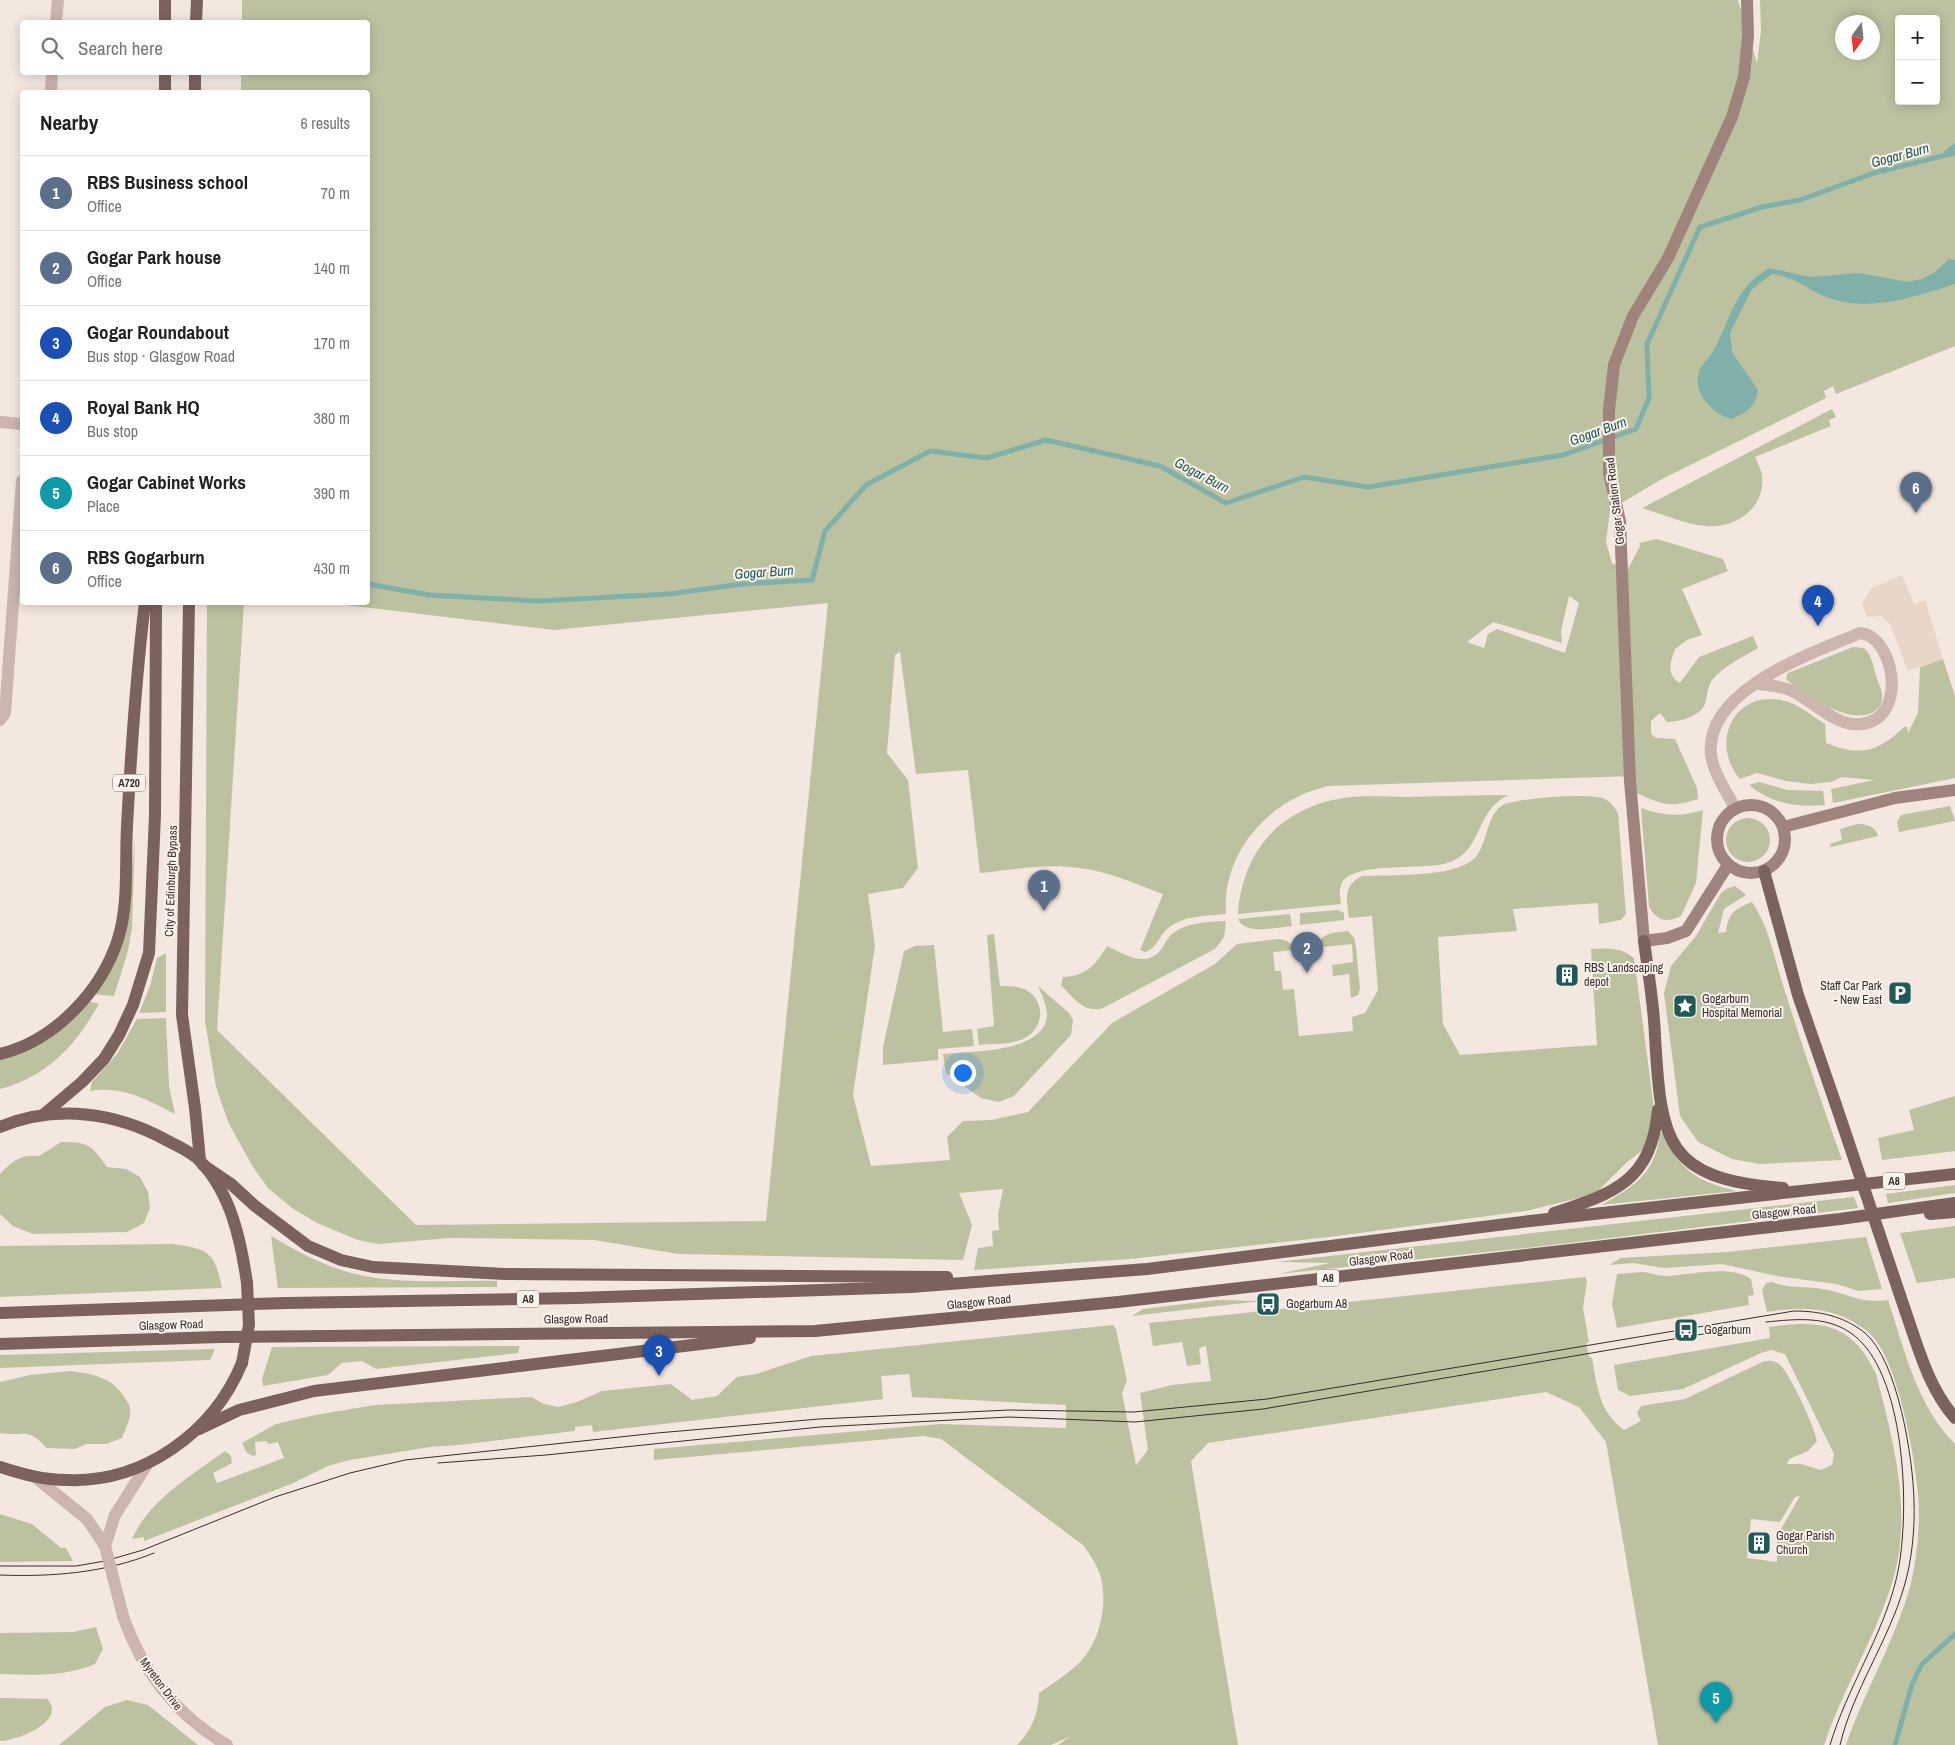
<!DOCTYPE html>
<meta charset="utf-8">
<style>
body{margin:0;font-family:"Archivo Narrow",sans-serif;background:#f6f6f6;color:#222}
.controls{position:absolute;right:15px;top:15px;display:grid;overflow:hidden;border-radius:5px;box-shadow:0 2px 12px #0003}
.controls button{width:45px;height:45px;display:grid;place-items:center;padding:0;border:0;border-bottom:1px solid #e0e0e0;background:#fff;color:#222;font:25px sans-serif}
.compass{position:absolute;left:1835px;top:15px;width:45px;height:45px;border-radius:50%;background:#fff;box-shadow:0 2px 12px #0003;rotate:195deg}
.you{position:absolute;left:962px;top:1072px;width:18px;height:18px;margin:-12px;border:4px solid #fff;border-radius:50%;background:#1a73e8;box-shadow:0 0 0 8px #1a73e833}
.badge{display:grid;place-items:center;width:32px;height:32px;border-radius:50%;background:#0b8043;color:#fff;font-size:16px;font-weight:700}
.pin{position:absolute;translate:-50% -41px;filter:drop-shadow(0 1px 2px #0008)}
.pin::after{content:'';position:absolute;top:26px;width:18px;height:15px;background:inherit;clip-path:polygon(0 0,100% 0,50% 100%)}
.list{margin:0;padding:0;list-style:none}
h2{display:flex;justify-content:space-between;align-items:center;height:65px;margin:0;padding:0 20px;font-size:21px}
h2 small{font-size:16px;font-weight:400;color:#767676}
.list li{display:grid;grid-template-columns:32px 1fr auto;gap:15px;align-items:center;box-sizing:border-box;height:75px;padding:0 20px;border-top:1px solid #e0e0e0}
.list b{display:block;font-size:19px;white-space:nowrap}
.list p{margin:0;font-size:16px;white-space:nowrap;color:#767676}
.list em{font-size:16px;font-style:normal;color:#767676}
.icon{flex:none;width:28px;height:28px;fill:none;stroke:currentColor;stroke-width:2;stroke-linecap:round;stroke-linejoin:round}
.map{position:relative;flex:none;width:1955px;height:1745px;overflow:hidden}
.search{position:absolute;background:#fff;box-shadow:0 2px 12px #0003;left:20px;top:20px;width:350px;height:55px;display:flex;align-items:center;gap:12px;box-sizing:border-box;padding:0 18px;border-radius:5px;color:#767676;font-size:19px}
.panel{position:absolute;background:#fff;box-shadow:0 2px 12px #0003;left:20px;top:90px;width:350px;height:515px;border-radius:5px}
.map>svg:first-child{display:block}
.green{fill:#bcc2a0;fill-rule:evenodd}
.plaza{fill:#ead6c8}
.water{fill:#7fb0aa}
.lines{fill:none;stroke-linecap:round;stroke-linejoin:round}
.stream{stroke:#7fb0aa;stroke-width:5}
.street{stroke:#cbb5ac;stroke-width:12}
.secondary{stroke:#9f847d;stroke-width:12}
.primary{stroke:#7b625c;stroke-width:12}
.tram{stroke:#392d2b;stroke-width:1}
.street-bridge{stroke:#cbb5ac;stroke-width:12}
.primary-bridge{stroke:#7b625c;stroke-width:12}
.labels{text-anchor:middle;stroke-width:4;stroke-linejoin:round;paint-order:stroke}
.shield{fill:#faf2ed;stroke:#736865;stroke-width:1}
.shield-label{font-size:11px;font-weight:bold;fill:#392d2b}
.street-label{font-size:12px;fill:#392d2b;stroke:#faf2ed}
.poi-label{font-size:12px;fill:#392d2b;stroke:#faf2ed;text-anchor:start}
.water-label{font-size:14px;font-style:italic;fill:#205a56;stroke:#faf2ed}
</style>
<div class="map">
<svg width="1955" height="1745" viewBox="0 0 1955 1745">
<rect width="100%" height="100%" fill="#f3e7e0"/>
<g class="green">
<path d="M242 0H1738L1757 63 1761 31 1760 0H1955V346L1836 394 1833 386 1824 391 1826 398 1660 480 1610 510 1606 542 1612 563 1627 571 1640 546 1639 543 1657 539 1723 559 1728 571 1682 589 1702 635 1687 640 1675 649C1670 663 1666 675 1680 683L1699 657 1753 636 1758 648C1743 657 1725 665 1713 679 1706 687 1708 700 1703 708 1696 717 1678 722 1667 722L1660 713 1651 721V734L1656 738 1675 739 1697 788 1698 799C1670 808 1663 805 1636 793L1635 776 1328 786C1319 789 1308 791 1299 796 1254 818 1222 864 1226 914 1206 916 1182 915 1166 930 1159 937 1156 949 1145 952L1140 950 1163 894C1136 884 1108 871 1079 868 1046 863 1012 870 980 873L968 770 916 774 900 652 895 655 887 753 908 780 918 868 903 888 868 894 875 946 853 1095 871 1166 950 1160 947 1137 963 1121 991 1120 1028 1112 1112 1023 1215 964 1237 944 1279 939 1287 941 1293 946 1294 950 1273 952 1275 971H1281L1283 990 1294 989 1299 1036 1353 1031 1352 1017 1365 1013 1378 990 1372 916 1349 918C1347 900 1342 886 1362 876 1390 875 1447 877 1470 862 1488 850 1484 820 1501 806 1512 798 1592 792 1605 799 1611 802 1614 807 1618 813L1626 914 1621 920 1599 924 1598 903 1513 909 1517 931 1438 937 1443 1024 1460 1055 1597 1045 1591 949C1608 948 1620 947 1634 958L1654 1108 1648 1146 1626 1163 1595 1194 1526 1211 1329 1237 1130 1259 974 1270 978 1248 993 1246 992 1231 999 1230 998 1214 1003 1189 959 1193 972 1225 963 1260 678 1254 594 1240 450 1238 378 1244 358 1240 317 1223 292 1208 268 1188 253 1167 229 1124 216 1087 205 1021 207 603H244L217 1030 416 1225 766 1221 828 603 554 630 346 605 285 603 368 602V92H241V73L368 72V22H242ZM1899 19H1936V101H1899ZM1842 22H1872V52H1842ZM1569 596 1579 603 1565 653 1497 629 1488 634 1484 648 1467 642 1493 622 1562 643 1561 631Z"/>
<path d="M1832 409 1836 417 1829 420 1831 426 1755 457C1757 462 1761 469 1762 475 1766 508 1736 529 1705 526 1685 524 1662 514 1642 508Z"/>
<path d="M1853 647 1864 648C1872 655 1873 666 1876 676 1878 682 1881 688 1882 694 1883 699 1881 705 1878 708 1858 731 1803 695 1786 679L1788 673Z"/>
<path d="M1943 659 1955 696V778L1833 803 1831 789 1874 780 1842 777 1831 782 1810 784 1786 781 1757 773 1740 779C1710 745 1732 691 1781 700 1796 702 1812 716 1825 724L1826 743C1860 757 1878 752 1904 727H1907L1908 733 1918 713 1920 667Z"/>
<path d="M1759 782 1788 790 1823 791 1825 805C1798 808 1770 803 1749 785Z"/>
<path d="M1509 795C1473 811 1485 851 1447 863 1424 871 1350 860 1341 885 1339 891 1340 898 1341 904L1238 914C1242 851 1281 807 1344 798 1365 795 1388 797 1409 797 1443 796 1476 795 1509 795Z"/>
<path d="M1950 806 1955 821 1899 832 1897 822 1901 815Z"/>
<path d="M1641 808C1663 816 1681 817 1703 810L1696 883 1681 916C1666 923 1658 921 1649 907Z"/>
<circle cx="1748" cy="840" r="22"/>
<path d="M1857 824C1867 824 1875 826 1878 836L1831 847 1830 844 1842 840 1840 829Z"/>
<path d="M135 835 132 928 128 951 114 996 92 994 105 976 132 873Z"/>
<path d="M1735 886 1746 895 1724 909 1718 933 1726 932C1728 913 1735 909 1752 902 1770 929 1774 958 1784 988 1802 1046 1822 1103 1842 1160L1760 1164 1732 1159 1698 1142 1680 1116 1664 993 1671 966 1696 936 1721 893 1726 889Z"/>
<path d="M1338 910 1344 913V920L1300 925V913Z"/>
<path d="M1290 914 1292 926C1276 927 1246 936 1238 919Z"/>
<path d="M1226 921 1224 937 1215 949 1103 1008C1084 1014 1073 997 1061 985L1063 977C1086 976 1096 965 1107 946 1122 953 1143 967 1158 953 1164 947 1166 939 1172 934 1187 922 1208 922 1226 921Z"/>
<path d="M1348 931 1355 939 1360 988 1358 995 1351 998 1349 974 1333 976 1332 965 1353 962 1352 944 1324 947 1323 944H1319C1323 931 1337 933 1348 931Z"/>
<path d="M994 934 1000 986C1009 986 1018 986 1026 990 1046 1001 1044 1028 1025 1038 1013 1045 993 1043 979 1045L977 1029 994 1026 987 935Z"/>
<path d="M934 945 943 1032 972 1029 974 1046 938 1049V1060L883 1065V1047L904 951 915 946Z"/>
<path d="M166 953V1012L139 1013 150 986 157 958Z"/>
<path d="M1038 986 1069 1013 1073 1020 1071 1035 1014 1096 999 1102 981 1098 946 1073 943 1054C970 1051 1044 1053 1047 1016 1047 1005 1042 995 1038 986Z"/>
<path d="M88 1001 99 1004C75 1046 48 1076 0 1089V1058Z"/>
<path d="M166 1018 169 1086 175 1114C149 1100 120 1085 90 1091L92 1082 117 1054 137 1019Z"/>
<path d="M1955 1096V1151L1882 1160 1878 1138 1914 1130 1909 1110Z"/>
<path d="M1660 1133H1664C1678 1170 1698 1182 1737 1191L1601 1205C1634 1187 1656 1173 1660 1133Z"/>
<path d="M61 1142C88 1142 92 1145 107 1167L126 1169 140 1177 148 1192 150 1208 144 1223 127 1232 33 1234 13 1226 0 1214V1174C12 1161 21 1154 39 1156Z"/>
<path d="M1955 1185V1193L1888 1203 1886 1194Z"/>
<path d="M1854 1197 1858 1208 1527 1248 1278 1274 1330 1263 1276 1262Z"/>
<path d="M1955 1226V1278L1917 1283 1900 1233Z"/>
<path d="M271 1236C296 1251 322 1265 351 1273 397 1285 449 1280 497 1281V1287L278 1288Z"/>
<path d="M1866 1237 1882 1289 1859 1291 1836 1284 1777 1276 1722 1264 1664 1268 1633 1263 1610 1265 1620 1258 1727 1252Z"/>
<path d="M172 1244C209 1249 214 1251 222 1288L0 1297V1246Z"/>
<path d="M1643 1272C1651 1273 1659 1276 1666 1276 1689 1275 1732 1264 1751 1279L1754 1295 1748 1296 1749 1305 1617 1328 1612 1304 1617 1274Z"/>
<path d="M1585 1277 1587 1281 1583 1308 1589 1342 1586 1343 1589 1357 1592 1358C1597 1386 1599 1412 1624 1430L1641 1421 1637 1413 1641 1406 1685 1399 1760 1363C1767 1360 1773 1360 1779 1364 1789 1371 1815 1428 1817 1441L1808 1451 1789 1459 1787 1464H1801L1821 1470 1832 1465 1834 1454 1785 1354 1771 1350 1761 1353 1683 1389 1630 1396 1618 1390 1614 1365 1770 1338 1769 1327C1820 1320 1852 1322 1876 1374 1895 1448 1916 1522 1887 1598 1869 1648 1841 1694 1824 1745H1658L1606 1442 1579 1407 1546 1392 1208 1443 1191 1461 1238 1745H1058L1071 1736 1051 1745H1017C1031 1732 1039 1712 1039 1693 1052 1684 1066 1675 1077 1665 1098 1646 1107 1610 1102 1583 1100 1569 1091 1556 1083 1545L941 1439 923 1436 654 1460V1449L940 1424 1066 1428V1405L912 1397 909 1374 881 1376 883 1399 593 1432 592 1425 575 1427V1431L459 1445 430 1447 350 1460 328 1466 291 1484 144 1541V1537L132 1539C150 1499 191 1476 225 1451L231 1456 232 1463 213 1473 217 1483 284 1458 278 1442 268 1444 267 1441 255 1442 256 1455 253 1456 246 1452 242 1443 276 1424 315 1415 375 1405 531 1397 544 1404 558 1407 577 1402 602 1391 671 1384 692 1400 717 1396 737 1377 756 1374 811 1356 1113 1325 1116 1329 1127 1381 1122 1393 1136 1465 1148 1450 1140 1393 1172 1385 1211 1381 1206 1346 1199 1348 1201 1364 1187 1366 1182 1342 1153 1346 1149 1323ZM1800 1496 1777 1536V1562L1747 1558 1751 1519 1780 1522 1795 1497Z"/>
<path d="M1772 1282C1789 1289 1805 1286 1822 1289 1849 1293 1858 1304 1888 1300 1905 1351 1917 1406 1955 1444V1745H1846C1865 1690 1896 1639 1911 1583 1918 1552 1921 1516 1917 1484 1913 1448 1897 1359 1870 1334 1840 1307 1805 1306 1767 1312L1762 1290 1766 1283Z"/>
<path d="M1217 1300 1261 1301 1132 1316 1143 1309Z"/>
<path d="M520 1346 518 1353 376 1369 362 1361 342 1363 328 1375 263 1386 262 1379 272 1347Z"/>
<path d="M215 1349 210 1360 0 1368V1355Z"/>
<path d="M71 1371C93 1374 112 1377 125 1398 126 1400 130 1405 130 1408 132 1417 125 1430 122 1438L106 1444H86L75 1449 47 1448C26 1426 25 1437 0 1433V1382L30 1375Z"/>
<path d="M0 1514 32 1524 61 1548H66L73 1561 0 1562Z"/>
<path d="M96 1627 103 1649 95 1664C64 1677 33 1675 0 1674V1633L73 1632Z"/>
<path d="M0 1698 47 1699C68 1721 16 1741 0 1741Z"/>
<path d="M127 1700 148 1705 198 1745H59L105 1707Z"/>
</g>
<path class="plaza" d="M1902 575 1914 604 1925 600 1943 659 1908 671 1890 624 1881 616 1867 617 1862 603 1872 588Z"/>
<path class="water" d="M1949 259 1955 260V284C1917 296 1875 311 1835 300 1812 294 1798 277 1772 274L1752 289 1730 333 1732 352 1758 390C1755 408 1747 412 1731 419 1714 414 1695 396 1698 376 1699 366 1709 359 1714 350 1732 316 1733 290 1769 268L1811 277 1859 273 1908 282 1922 279 1935 272Z"/>
<g class="lines">
<g class="stream">
<path d="M1946 153 1955 146"/>
<path d="M368 584 429 595 539 601 669 594 743 584 812 580 825 531 866 485 930 451 987 458 1046 440 1160 466 1226 503 1304 477 1368 487 1563 455 1636 429 1649 398 1647 344 1700 227 1762 207 1800 200 1874 173 1955 153"/>
<path d="M1895 1745 1912 1684 1922 1664 1955 1634"/>
</g>
<g class="street">
<path d="M56 22 58 0"/>
<path d="M51 92 52 72"/>
<path d="M0 422 22 424"/>
<path d="M0 720 5 713 22 481"/>
<path d="M1735 808C1726 791 1714 774 1711 755 1704 689 1813 653 1860 633 1893 635 1910 717 1862 724 1836 728 1813 700 1790 690 1780 686 1768 685 1757 684"/>
<path d="M35 1477 87 1519 105 1546"/>
<path d="M105 1546 115 1515 148 1463"/>
<path d="M123 1616C142 1671 176 1715 227 1745"/>
</g>
<g class="secondary">
<circle cx="1751" cy="839" r="34"/>
<path d="M1783 827 1895 798 1955 790"/>
<path d="M1728 865 1686 931 1667 938 1644 941 1630 781 1620 521 1609 474V410L1614 365 1633 316 1668 258 1732 117 1744 77 1748 36 1747 0"/>
</g>
<g class="primary">
<path d="M165 22V0"/>
<path d="M196 22 197 0"/>
<path d="M165 92V72"/>
<path d="M195 92V72"/>
<path d="M189 602 182 1015 195 1108 200 1160"/>
<path d="M1764 871 1798 995 1836 1105"/>
<path d="M1644 941C1648 972 1654 1004 1655 1036 1661 1142 1665 1179 1783 1188"/>
<path d="M0 1054C54 1041 101 992 118 939 129 904 125 863 127 826 131 751 136 677 145 602"/>
<path d="M43 1115 82 1082 104 1059 119 1035 133 1005 149 953 155 815 156 602"/>
<path d="M0 1127C56 1104 116 1112 168 1141 179 1147 192 1152 200 1161 231 1193 241 1241 247 1283"/>
<path d="M203 1165 231 1184 255 1206 308 1246 341 1260 373 1267 505 1274 947 1277"/>
<path d="M1554 1213C1615 1193 1651 1181 1658 1110"/>
<path d="M1930 1214 1955 1212"/>
<path d="M1905 1310C1918 1347 1928 1387 1955 1418"/>
<path d="M0 1313 286 1303 576 1298 911 1287 1147 1269 1530 1221 1955 1174"/>
<path d="M0 1344 220 1337 815 1331 1118 1302 1840 1219 1955 1203"/>
<path d="M199 1429 239 1410 314 1391 750 1338"/>
<path d="M0 1467C22 1474 43 1480 67 1480 143 1483 213 1433 242 1363"/>
</g>
<g class="tram">
<path d="M1766 1322C1797 1319 1830 1315 1856 1337 1907 1380 1911 1520 1896 1580 1882 1637 1847 1688 1830 1745"/>
<path d="M438 1463 546 1455 820 1427 1009 1417 1135 1422 1263 1409 1709 1333"/>
<path d="M0 1566H76L105 1561 143 1550 275 1497 350 1473 405 1460 657 1433 819 1419 1009 1410 1134 1412 1267 1399 1794 1311C1819 1311 1844 1316 1865 1333 1898 1361 1913 1458 1914 1501 1915 1529 1912 1560 1904 1587 1888 1642 1853 1690 1840 1745"/>
<path d="M0 1575C52 1577 105 1573 154 1553"/>
</g>
<path class="street-bridge" d="M105 1546 123 1616"/>
<g class="primary-bridge">
<path d="M1836 1105 1905 1310"/>
<path d="M242 1363 249 1325 247 1283"/>
</g>
</g>
<defs>
<g id="building-square" transform="scale(1.25)"><rect x="-9" y="-9" width="18" height="18" rx="4" fill="#205a56" stroke="#faf2ed"/><path d="M-4-6H4V6H1V3H-1V6H-4ZM-2.5-4.3h1.7v1.8h-1.7ZM.8-4.3h1.7v1.8H.8ZM-2.5-1h1.7V.8h-1.7ZM.8-1h1.7V.8H.8Z" fill="#fff"/></g>
<g id="parking-square" transform="scale(1.25)"><rect x="-9" y="-9" width="18" height="18" rx="4" fill="#205a56" stroke="#faf2ed"/><path d="M-3.5-5.5H1a3.5 3.5 0 0 1 0 7H-1V5.5H-3.5ZM-1-3.4V-.6H.8a1.4 1.4 0 0 0 0-2.8Z" fill="#fff"/></g>
<g id="sight-square" transform="scale(1.25)"><rect x="-9" y="-9" width="18" height="18" rx="4" fill="#205a56" stroke="#faf2ed"/><path d="M0-6L1.8-2.2L6-1.7L2.9 1.2L3.7 5.4L0 3.3L-3.7 5.4L-2.9 1.2L-6-1.7L-1.8-2.2Z" fill="#fff"/></g>
<g id="bus-square" transform="scale(1.25)"><rect x="-9" y="-9" width="18" height="18" rx="4" fill="#205a56" stroke="#faf2ed"/><path d="M-5-6H5V4H4V6H2V4H-2V6H-4V4H-5ZM-3.5-4V0h7V-4ZM-3.5 1.2v1.5H-2V1.2ZM2 1.2v1.5H3.5V1.2Z" fill="#fff"/></g>
</defs>
<g fill-rule="evenodd">
<use href="#building-square" x="1567" y="975"/>
<use href="#parking-square" x="1900" y="993"/>
<use href="#sight-square" x="1685" y="1006"/>
<use href="#bus-square" x="1268" y="1304"/>
<use href="#bus-square" x="1686" y="1330"/>
<use href="#building-square" x="1759" y="1543"/>
</g>
<g class="labels">
<g class="shield">
<rect x="113" y="774.5" width="32" height="17" rx="4"/>
<rect x="1883" y="1172.5" width="22" height="17" rx="4"/>
<rect x="1317" y="1269.5" width="22" height="17" rx="4"/>
<rect x="517" y="1290.5" width="22" height="17" rx="4"/>
</g>
<g class="shield-label">
<text x="129" y="787">A720</text>
<text x="1894" y="1185">A8</text>
<text x="1328" y="1282">A8</text>
<text x="528" y="1303">A8</text>
</g>
<g class="street-label">
<text transform="translate(1615 501) rotate(-97)" y="4">Gogar Station Road</text>
<text transform="translate(171 881) rotate(-88)" y="4">City of Edinburgh Bypass</text>
<text transform="translate(1784 1212) rotate(-6)" y="4">Glasgow Road</text>
<text transform="translate(1381 1258) rotate(-7)" y="4">Glasgow Road</text>
<text transform="translate(979 1302) rotate(-6)" y="4">Glasgow Road</text>
<text transform="translate(576 1319) rotate(-1)" y="4">Glasgow Road</text>
<text transform="translate(171 1325) rotate(-2)" y="4">Glasgow Road</text>
<text transform="translate(161 1684) rotate(53)" y="4">Myreton Drive</text>
</g>
<g class="poi-label">
<text x="1584" y="972">RBS Landscaping<tspan x="1584" dy="14">depot</tspan></text>
<text x="1882" y="990" text-anchor="end">Staff Car Park<tspan x="1882" dy="14">- New East</tspan></text>
<text x="1702" y="1003">Gogarburn<tspan x="1702" dy="14">Hospital Memorial</tspan></text>
<text x="1286" y="1308">Gogarburn A8</text>
<text x="1704" y="1334">Gogarburn</text>
<text x="1776" y="1540">Gogar Parish<tspan x="1776" dy="14">Church</tspan></text>
</g>
<g class="water-label">
<text transform="translate(1900 155) rotate(-15)" y="5">Gogar Burn</text>
<text transform="translate(1598 431) rotate(-20)" y="5">Gogar Burn</text>
<text transform="translate(1202 475) rotate(28)" y="5">Gogar Burn</text>
<text transform="translate(764 572) rotate(-4)" y="5">Gogar Burn</text>
</g>
</g>
</svg>
<div class="controls">
<button>+</button>
<button>−</button>
</div>
<svg class="compass" viewBox="-18 -18 36 36"><path d="M0-13l5 13h-10z" fill="#e53935"/><path d="M0 13l5-13h-10z" fill="#767676"/></svg>
<div class="you"></div>
<div class="pin badge" style="left:1044px;top:911px;background:#5c6f8a">1</div>
<div class="pin badge" style="left:1307px;top:973px;background:#5c6f8a">2</div>
<div class="pin badge" style="left:659px;top:1376px;background:#1a4fb4">3</div>
<div class="pin badge" style="left:1818px;top:626px;background:#1a4fb4">4</div>
<div class="pin badge" style="left:1716px;top:1723px;background:#0f9aa8">5</div>
<div class="pin badge" style="left:1916px;top:513px;background:#5c6f8a">6</div>
<div class="search"><svg class="icon" aria-label="search" viewBox="0 0 24 24"><circle cx="10" cy="10" r="6"/><path d="M15 15l6 6"/></svg>Search here</div>
<section class="panel">
<h2>Nearby<small>6 results</small></h2>
<ul class="list">
<li><span class="badge" style="background:#5c6f8a">1</span><div><b>RBS Business school</b><p>Office</p></div><em>70 m</em></li>
<li><span class="badge" style="background:#5c6f8a">2</span><div><b>Gogar Park house</b><p>Office</p></div><em>140 m</em></li>
<li><span class="badge" style="background:#1a4fb4">3</span><div><b>Gogar Roundabout</b><p>Bus stop · Glasgow Road</p></div><em>170 m</em></li>
<li><span class="badge" style="background:#1a4fb4">4</span><div><b>Royal Bank HQ</b><p>Bus stop</p></div><em>380 m</em></li>
<li><span class="badge" style="background:#0f9aa8">5</span><div><b>Gogar Cabinet Works</b><p>Place</p></div><em>390 m</em></li>
<li><span class="badge" style="background:#5c6f8a">6</span><div><b>RBS Gogarburn</b><p>Office</p></div><em>430 m</em></li>
</ul>
</section>
</div>
